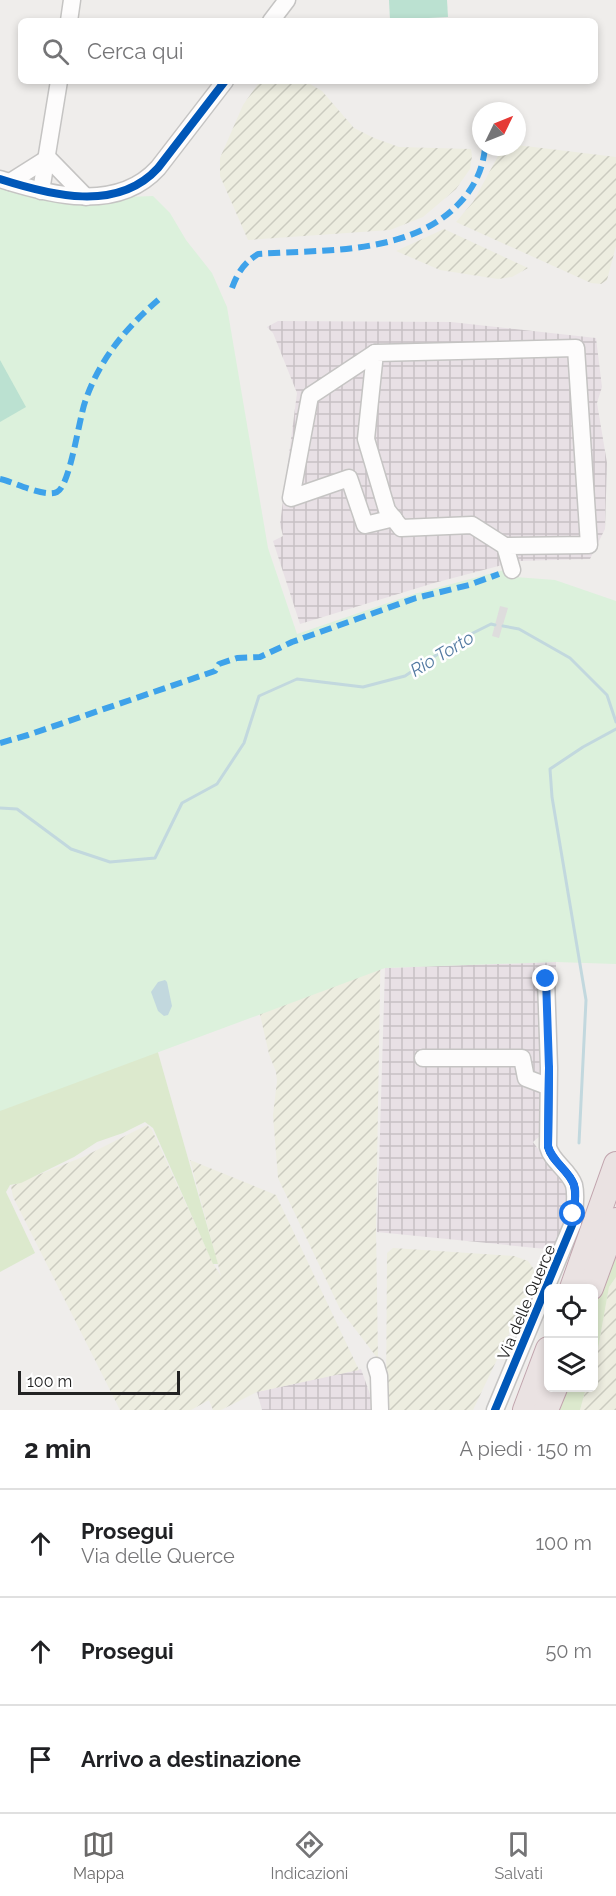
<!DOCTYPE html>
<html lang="it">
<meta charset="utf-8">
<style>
body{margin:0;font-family:Raleway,sans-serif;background:#f6f6f6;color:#202124}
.controls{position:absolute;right:18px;bottom:18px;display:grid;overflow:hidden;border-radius:9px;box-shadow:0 3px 9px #0003}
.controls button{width:54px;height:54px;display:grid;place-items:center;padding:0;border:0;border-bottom:2px solid #e0e0e0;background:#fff;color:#202124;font:30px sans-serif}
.compass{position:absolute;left:472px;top:102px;width:54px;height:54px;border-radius:50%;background:#fff;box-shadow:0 3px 9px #0003;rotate:47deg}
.scale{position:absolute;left:18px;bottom:15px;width:162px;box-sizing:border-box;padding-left:6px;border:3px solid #222;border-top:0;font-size:16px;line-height:21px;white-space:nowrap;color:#222;-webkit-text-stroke:4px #fff;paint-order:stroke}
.stop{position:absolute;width:18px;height:18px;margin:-14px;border:4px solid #1a73e8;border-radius:50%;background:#fff}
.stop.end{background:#1a73e8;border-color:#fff;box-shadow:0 2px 6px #0008}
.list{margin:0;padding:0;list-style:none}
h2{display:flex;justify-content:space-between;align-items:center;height:78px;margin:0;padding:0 24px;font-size:26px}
h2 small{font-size:20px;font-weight:400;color:#757577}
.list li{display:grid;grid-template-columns:39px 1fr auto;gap:18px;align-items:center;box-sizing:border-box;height:108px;padding:0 24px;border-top:2px solid #e0e0e0}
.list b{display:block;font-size:22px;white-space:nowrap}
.list p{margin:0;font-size:20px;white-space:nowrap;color:#757577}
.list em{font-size:20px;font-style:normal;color:#757577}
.icon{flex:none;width:33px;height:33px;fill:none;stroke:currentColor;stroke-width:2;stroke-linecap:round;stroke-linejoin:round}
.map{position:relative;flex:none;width:616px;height:1410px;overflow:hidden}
.search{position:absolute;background:#fff;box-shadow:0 3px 9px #0003;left:18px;right:18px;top:18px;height:66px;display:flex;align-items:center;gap:15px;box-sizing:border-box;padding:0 21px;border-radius:9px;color:#757577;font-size:22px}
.sheet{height:402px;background:#fff}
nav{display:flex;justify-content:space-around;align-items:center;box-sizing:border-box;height:84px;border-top:2px solid #e0e0e0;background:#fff;font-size:16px;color:#757577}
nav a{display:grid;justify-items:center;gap:3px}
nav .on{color:#6a6968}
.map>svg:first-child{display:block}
.industrial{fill:url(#industrial-grid)}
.farmland{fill:url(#farmland-furrows)}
.grass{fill:#dce9cd}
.park{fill:#dcf1dc}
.pitch{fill:#bbe1d1}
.water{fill:#c2d8de}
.pier{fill:#dedddd}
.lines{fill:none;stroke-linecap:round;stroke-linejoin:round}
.stream{stroke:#c2d8de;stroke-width:3}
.minor-casing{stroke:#c5c4c3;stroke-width:19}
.highway-casing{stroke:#c1a4ad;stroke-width:26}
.minor{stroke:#fdfcfc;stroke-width:16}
.highway{stroke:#eae2e2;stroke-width:24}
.quiet{stroke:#3ea2ea;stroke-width:6;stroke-dasharray:12 6;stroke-linecap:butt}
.cycleway-casing{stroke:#fff;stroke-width:11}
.cycleway{stroke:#0057b8;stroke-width:8}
.route{stroke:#1a73e8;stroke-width:8}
.labels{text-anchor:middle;stroke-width:5;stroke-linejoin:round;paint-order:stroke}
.street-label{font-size:16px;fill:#222;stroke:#fff}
.water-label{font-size:18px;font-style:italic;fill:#537aa1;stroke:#fff}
</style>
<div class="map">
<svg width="616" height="1410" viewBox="0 0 616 1410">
<defs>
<pattern id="industrial-grid" width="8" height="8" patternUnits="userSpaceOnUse" patternTransform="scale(1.5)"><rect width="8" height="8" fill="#e8e0e5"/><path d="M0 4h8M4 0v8" fill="none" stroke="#c7c0c4"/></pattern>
<pattern id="farmland-furrows" width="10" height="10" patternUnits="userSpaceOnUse" patternTransform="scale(1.5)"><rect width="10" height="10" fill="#edede0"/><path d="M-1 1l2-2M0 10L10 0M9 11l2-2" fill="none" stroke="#cbcbc0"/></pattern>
</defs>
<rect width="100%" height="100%" fill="#efedeb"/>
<g class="industrial">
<path d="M278 321 451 322 596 338 602 387 597 403 607 463 605 529 590 559 518 561 434 583 300 624 273 541 283 536 280 524 297 393 273 333 267 327Z"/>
<path d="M556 962 555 1068 541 1135 533 1142 564 1185 568 1195 570 1205 556 1250 377 1232 385 968Z"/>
<path d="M361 1369 371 1397 372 1410H262L257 1392Z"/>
</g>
<g class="farmland">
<path d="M260 81H305L322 91 354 128 374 138 399 147 471 149 472 156 470 169 456 189 423 217 390 230 248 240 220 176V158L243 105Z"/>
<path d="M517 145 616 157V246L607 280 601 284 591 283 456 222 473 202 503 147H517Z"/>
<path d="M444 229 528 268 512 277 498 279 440 270 396 251Z"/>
<path d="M385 693 376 1227 378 1359 340 1309 278 1178 273 1115 277 1081 276 1072 269 1054 211 800Z"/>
<path d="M147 1125 152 1130 214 1265 221 1276 190 1160 276 1195 359 1370 257 1392 221 1410H213L209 1400 191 1410H120L13 1197 11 1186 85 1156Z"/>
<path d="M393 1248 514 1256 528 1261 533 1268 536 1277 473 1410H386L387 1253Z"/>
<path d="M616 1277V1410H580L586 1388H594V1371L609 1287Z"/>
</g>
<g class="grass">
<path d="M0 818 119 915 218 1264H213L153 1128 145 1122 123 1133 97 1142 74 1157 21 1183 10 1185 6 1192 35 1253 0 1272Z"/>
<path d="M616 1229V1277L609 1287 594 1371V1291Z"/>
<path d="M558 1388H586L580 1410H550Z"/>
</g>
<path class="park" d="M0 185 127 197 153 196 170 213 186 240 212 273 227 307 268 548 297 634 414 594 504 570 515 577 555 580 616 601V964L556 962 385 968 0 1111Z"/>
<g class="pitch">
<path d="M389 0H447L448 17 390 20Z"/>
<path d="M0 360 26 407 0 422Z"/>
</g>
<path class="water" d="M165 980 167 982 172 1006 168 1015 164 1016 158 1011 151 992 158 982Z"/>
<path class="pier" d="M500 606 508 608 499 638 492 636Z"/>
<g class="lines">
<g class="stream">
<path d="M503 626 519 629 570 658 607 695 616 722"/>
<path d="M0 808 17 809 71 849 110 862 155 858 182 803 217 784 244 743 259 696 297 679 363 687 405 676 459 640 491 624 495 625"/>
<path d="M579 1143 586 1000 552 797 550 769 583 747 616 729"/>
</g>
<g class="minor-casing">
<g id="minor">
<path d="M69 21 72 0"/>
<path d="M271 21 287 0"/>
<path d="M0 179C50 195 117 213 158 168L225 81"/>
<path d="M10 182 48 158 86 197"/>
<path d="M41 191 59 81"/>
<path d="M375 353 310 396 291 498 349 478 365 525 394 518"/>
<path d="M505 546 589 545 576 348 375 353 366 439 387 510 401 528 472 525 505 546 512 570"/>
<path d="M423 1058H522L526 1078 547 1086"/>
<path d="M376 1366 379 1376 380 1410"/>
<path d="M495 1410 573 1223C574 1212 577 1197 574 1185 569 1170 552 1162 548 1147L549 1068 546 979"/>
</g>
</g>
<g class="highway-casing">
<g id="highway">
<path d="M572 1288 616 1164"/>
<path d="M591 1288 616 1220"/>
<path d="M525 1410 548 1349"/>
<path d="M546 1410 555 1388"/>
</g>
</g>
<use href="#minor" class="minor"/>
<use href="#highway" class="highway"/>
<g class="quiet">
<path d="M232 288C238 272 244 263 258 254 327 249 415 256 464 198 476 183 483 168 485 148"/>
<path d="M0 479C14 482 45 498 57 492 70 486 79 419 85 402 99 359 129 324 163 296"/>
<path d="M0 743 28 735 215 671 219 664 237 658 260 657 292 642 416 598 469 585 499 574"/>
</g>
<g class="cycleway-casing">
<g id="cycleway">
<path d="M0 179C50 195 117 213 158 168L225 81"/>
<path d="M495 1410 573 1223C574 1212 577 1197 574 1185 569 1170 552 1162 548 1147L549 1068"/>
</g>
</g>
<use href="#cycleway" class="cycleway"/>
</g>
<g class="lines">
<path class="route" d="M546 979 549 1068 548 1146C552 1163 572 1172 575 1189 576 1197 574 1206 573 1214"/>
</g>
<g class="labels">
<g class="street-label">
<text transform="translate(526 1302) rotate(-67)" y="6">Via delle Querce</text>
</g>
<g class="water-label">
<text transform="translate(442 654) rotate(-31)" y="6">Rio Torto</text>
</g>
</g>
</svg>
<div class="controls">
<button><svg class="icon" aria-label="locate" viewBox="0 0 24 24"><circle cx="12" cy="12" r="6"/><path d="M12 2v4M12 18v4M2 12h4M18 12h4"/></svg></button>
<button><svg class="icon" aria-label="layers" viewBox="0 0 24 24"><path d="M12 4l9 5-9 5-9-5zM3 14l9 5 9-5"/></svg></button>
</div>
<svg class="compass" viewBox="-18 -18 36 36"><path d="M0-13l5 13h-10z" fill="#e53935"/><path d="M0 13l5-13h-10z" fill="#757577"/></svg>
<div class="scale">100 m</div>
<div class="stop" style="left:573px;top:1214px"></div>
<div class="stop end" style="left:546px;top:979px"></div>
<div class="search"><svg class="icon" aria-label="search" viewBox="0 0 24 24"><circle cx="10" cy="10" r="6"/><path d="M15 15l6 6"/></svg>Cerca qui</div>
</div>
<section class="sheet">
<h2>2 min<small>A piedi · 150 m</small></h2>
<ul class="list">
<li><svg class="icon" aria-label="ahead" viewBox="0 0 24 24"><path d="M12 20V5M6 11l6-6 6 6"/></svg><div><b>Prosegui</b><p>Via delle Querce</p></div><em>100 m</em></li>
<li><svg class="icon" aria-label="ahead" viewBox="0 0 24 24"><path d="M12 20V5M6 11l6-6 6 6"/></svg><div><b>Prosegui</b></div><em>50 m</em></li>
<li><svg class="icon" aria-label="arrive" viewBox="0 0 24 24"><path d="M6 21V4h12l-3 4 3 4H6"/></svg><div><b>Arrivo a destinazione</b></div></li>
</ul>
</section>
<nav>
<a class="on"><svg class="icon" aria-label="map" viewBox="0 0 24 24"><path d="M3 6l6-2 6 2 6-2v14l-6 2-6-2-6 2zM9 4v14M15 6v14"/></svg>Mappa</a>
<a><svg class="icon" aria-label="directions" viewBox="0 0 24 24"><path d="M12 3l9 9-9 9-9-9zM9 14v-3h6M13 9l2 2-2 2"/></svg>Indicazioni</a>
<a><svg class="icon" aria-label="saved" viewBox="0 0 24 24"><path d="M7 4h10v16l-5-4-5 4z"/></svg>Salvati</a>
</nav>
